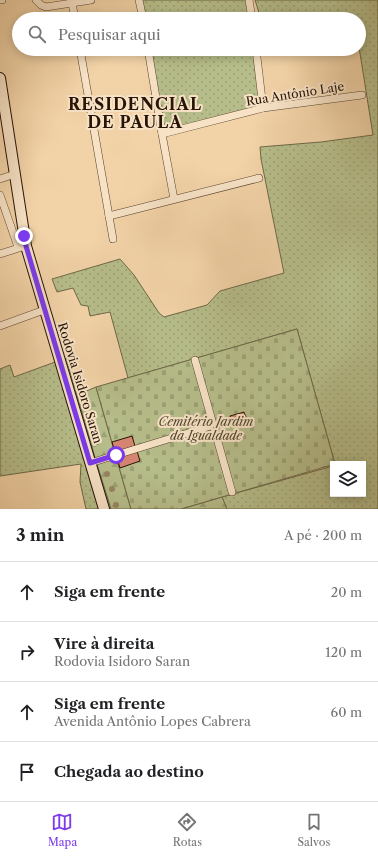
<!DOCTYPE html>
<html lang="pt">
<meta charset="utf-8">
<style>
body{margin:0;font-family:"Libre Caslon Text",serif;background:#f6f6f6;color:#202124}
.controls{position:absolute;right:12px;bottom:12px;display:grid;overflow:hidden;border-radius:0px;box-shadow:0 2px 10px #0003}
.controls button{width:36px;height:36px;display:grid;place-items:center;padding:0;border:0;border-bottom:1px solid #e0e0e0;background:#fff;color:#202124;font:20px sans-serif}
.stop{position:absolute;width:12px;height:12px;margin:-9px;border:3px solid #7c3aed;border-radius:50%;background:#fff}
.stop.end{background:#7c3aed;border-color:#fff;box-shadow:0 1px 4px #0008}
.list{margin:0;padding:0;list-style:none}
h2{display:flex;justify-content:space-between;align-items:center;height:52px;margin:0;padding:0 16px;font-size:17px}
h2 small{font-size:13px;font-weight:400;color:#757577}
.list li{display:grid;grid-template-columns:26px 1fr auto;gap:12px;align-items:center;box-sizing:border-box;height:60px;padding:0 16px;border-top:1px solid #e0e0e0}
.list b{display:block;font-size:15px;white-space:nowrap}
.list p{margin:0;font-size:13px;white-space:nowrap;color:#757577}
.list em{font-size:13px;font-style:normal;color:#757577}
.icon{flex:none;width:22px;height:22px;fill:none;stroke:currentColor;stroke-width:2;stroke-linecap:round;stroke-linejoin:round}
.map{position:relative;flex:none;width:378px;height:509px;overflow:hidden}
.search{position:absolute;background:#fff;box-shadow:0 2px 10px #0003;left:12px;right:12px;top:12px;height:44px;display:flex;align-items:center;gap:10px;box-sizing:border-box;padding:0 14px;border-radius:22px;color:#757577;font-size:15px}
.sheet{height:292px;background:#fff}
nav{display:flex;justify-content:space-around;align-items:center;box-sizing:border-box;height:56px;border-top:1px solid #e0e0e0;background:#fff;font-size:11px;color:#757577}
nav a{display:grid;justify-items:center;gap:2px}
nav .on{color:#7c3aed}
.map>svg:first-child{display:block}
.grass{fill:url(#grass-dots);stroke:#6e6848}
.forest{fill:url(#forest-firs);stroke:#6e6848}
.cemetery{fill:url(#cemetery-stones);stroke:#6e6848}
.building{fill:#d48470;stroke:#261406}
.lines{fill:none;stroke-linecap:round;stroke-linejoin:round}
.street-casing{stroke:#59442e;stroke-width:8}
.secondary-casing{stroke:#261406;stroke-width:12}
.street{stroke:#f7e2c6;stroke-width:7}
.secondary{stroke:#f7e2c6;stroke-width:10}
.tree{fill:#998664}
.route{stroke:#7c3aed;stroke-width:5}
.labels{text-anchor:middle;stroke-width:4;stroke-linejoin:round;paint-order:stroke}
.street-label{font-size:12px;fill:#261406;stroke:#f7e2c6}
.park-label{font-size:12px;font-style:italic;fill:#51472e;stroke:#f7e2c6}
.district-label{font-size:16px;font-weight:bold;letter-spacing:1px;fill:#261406;stroke:#f7e2c6}
</style>
<div class="map">
<svg width="378" height="509" viewBox="0 0 378 509">
<defs>
<pattern id="grass-dots" width="8" height="8" patternUnits="userSpaceOnUse"><rect width="8" height="8" fill="#b6bd8a"/><path d="M2 2h.1M6 6h.1" fill="none" stroke="#9ca276" stroke-width="1.8" stroke-linecap="round"/></pattern>
<pattern id="forest-firs" width="22" height="20" patternUnits="userSpaceOnUse"><rect width="22" height="20" fill="#b6bd8a"/><path d="M5 1l3.5 6h-7zM16 11l3.5 6h-7z" fill="#9ca276"/></pattern>
<pattern id="cemetery-stones" width="16" height="16" patternUnits="userSpaceOnUse"><rect width="16" height="16" fill="#b6bd8a"/><path d="M2 7V4a2 2 0 0 1 4 0v3zM10 15v-3a2 2 0 0 1 4 0v3z" fill="#9ca276"/></pattern>
</defs>
<rect width="100%" height="100%" fill="#f2d3a7"/>
<filter id="stains"><feTurbulence type="fractalNoise" baseFrequency=".005" numOctaves="4"/><feColorMatrix values="0 0 0 0 .2 0 0 0 0 .09 0 0 0 0 .02 0 0 0 .5 -.17"/></filter>
<radialGradient id="worn" r=".72"><stop offset=".6" stop-color="#630" stop-opacity="0"/><stop offset="1" stop-color="#630" stop-opacity=".3"/></radialGradient>
<g class="grass">
<path d="M139 0H249L252 19H143Z"/>
<path d="M255 0H378V509H227L226 508 222 497 333 466V494H363V464H335L297 329 128 378 110 312 90 316 88 306 81 305 73 288 57 292 52 279 120 259 134 275 159 313 164 317 207 305 220 291 284 273 261 159 260 147 321 142 373 135 359 47V19H261Z"/>
<path d="M148 49H256L263 108 162 134Z"/>
<path d="M66 358 96 461 111 509H86L80 482 81 464 0 476V369L10 365 14 377Z"/>
</g>
<g class="forest">
<path d="M96 387 131 509H111L96 461 77 395Z"/>
<path d="M222 497 227 509H181Z"/>
</g>
<path class="cemetery" d="M297 329 335 464 181 509H131L96 387Z"/>
<g class="building">
<path d="M244 412 248 422 233 426 230 416Z"/>
<path d="M132 436 135 446 115 452 112 442Z"/>
<path d="M137 451 140 461 120 468 117 458Z"/>
</g>
<g class="lines">
<g class="street-casing">
<g id="street">
<path d="M0 0H2"/>
<path d="M36 0 41 5 46 7 91 0"/>
<path d="M139 0 143 19"/>
<path d="M249 0 252 19"/>
<path d="M72 3 75 19"/>
<path d="M80 49 113 239"/>
<path d="M148 49 162 134 174 199"/>
<path d="M256 49 263 108"/>
<path d="M162 134 263 108 362 95"/>
<path d="M0 179 15 174"/>
<path d="M0 195 18 247"/>
<path d="M109 216 259 178"/>
<path d="M0 254 22 247"/>
<path d="M0 326 44 310"/>
<path d="M195 360 232 492"/>
<path d="M90 463 214 425"/>
</g>
</g>
<g class="secondary-casing">
<path id="secondary" d="M0 78 26 246 104 509"/>
</g>
<use href="#street" class="street"/>
<use href="#secondary" class="secondary"/>
</g>
<g class="tree">
<circle cx="87" cy="407" r="3"/>
<circle cx="89" cy="415" r="3"/>
<circle cx="93" cy="427" r="3"/>
<circle cx="97" cy="442" r="3"/>
<circle cx="107" cy="474" r="3"/>
<circle cx="112" cy="489" r="3"/>
<circle cx="116" cy="505" r="3"/>
</g>
<g class="lines">
<path class="route" d="M24 236 26 246 90 463 116 455"/>
</g>
<g class="labels">
<g class="street-label">
<text transform="translate(295 94) rotate(-9)" y="4">Rua Antônio Laje</text>
<text transform="translate(80 383) rotate(73)" y="4">Rodovia Isidoro Saran</text>
</g>
<g class="park-label">
<text x="206" y="426">Cemitério Jardim<tspan x="206" dy="14">da Igualdade</tspan></text>
</g>
<g class="district-label">
<text x="135" y="110">RESIDENCIAL<tspan x="135" dy="18">DE PAULA</tspan></text>
</g>
</g>
<rect width="100%" height="100%" filter="url(#stains)"/>
<rect width="100%" height="100%" fill="url(#worn)"/>
</svg>
<div class="controls">
<button><svg class="icon" aria-label="layers" viewBox="0 0 24 24"><path d="M12 4l9 5-9 5-9-5zM3 14l9 5 9-5"/></svg></button>
</div>
<div class="stop" style="left:116px;top:455px"></div>
<div class="stop end" style="left:24px;top:236px"></div>
<div class="search"><svg class="icon" aria-label="search" viewBox="0 0 24 24"><circle cx="10" cy="10" r="6"/><path d="M15 15l6 6"/></svg>Pesquisar aqui</div>
</div>
<section class="sheet">
<h2>3 min<small>A pé · 200 m</small></h2>
<ul class="list">
<li><svg class="icon" aria-label="ahead" viewBox="0 0 24 24"><path d="M12 20V5M6 11l6-6 6 6"/></svg><div><b>Siga em frente</b></div><em>20 m</em></li>
<li><svg class="icon" aria-label="right" viewBox="0 0 24 24"><path d="M7 20v-9h11M14 6l5 5-5 5"/></svg><div><b>Vire à direita</b><p>Rodovia Isidoro Saran</p></div><em>120 m</em></li>
<li><svg class="icon" aria-label="ahead" viewBox="0 0 24 24"><path d="M12 20V5M6 11l6-6 6 6"/></svg><div><b>Siga em frente</b><p>Avenida Antônio Lopes Cabrera</p></div><em>60 m</em></li>
<li><svg class="icon" aria-label="arrive" viewBox="0 0 24 24"><path d="M6 21V4h12l-3 4 3 4H6"/></svg><div><b>Chegada ao destino</b></div></li>
</ul>
</section>
<nav>
<a class="on"><svg class="icon" aria-label="map" viewBox="0 0 24 24"><path d="M3 6l6-2 6 2 6-2v14l-6 2-6-2-6 2zM9 4v14M15 6v14"/></svg>Mapa</a>
<a><svg class="icon" aria-label="directions" viewBox="0 0 24 24"><path d="M12 3l9 9-9 9-9-9zM9 14v-3h6M13 9l2 2-2 2"/></svg>Rotas</a>
<a><svg class="icon" aria-label="saved" viewBox="0 0 24 24"><path d="M7 4h10v16l-5-4-5 4z"/></svg>Salvos</a>
</nav>
